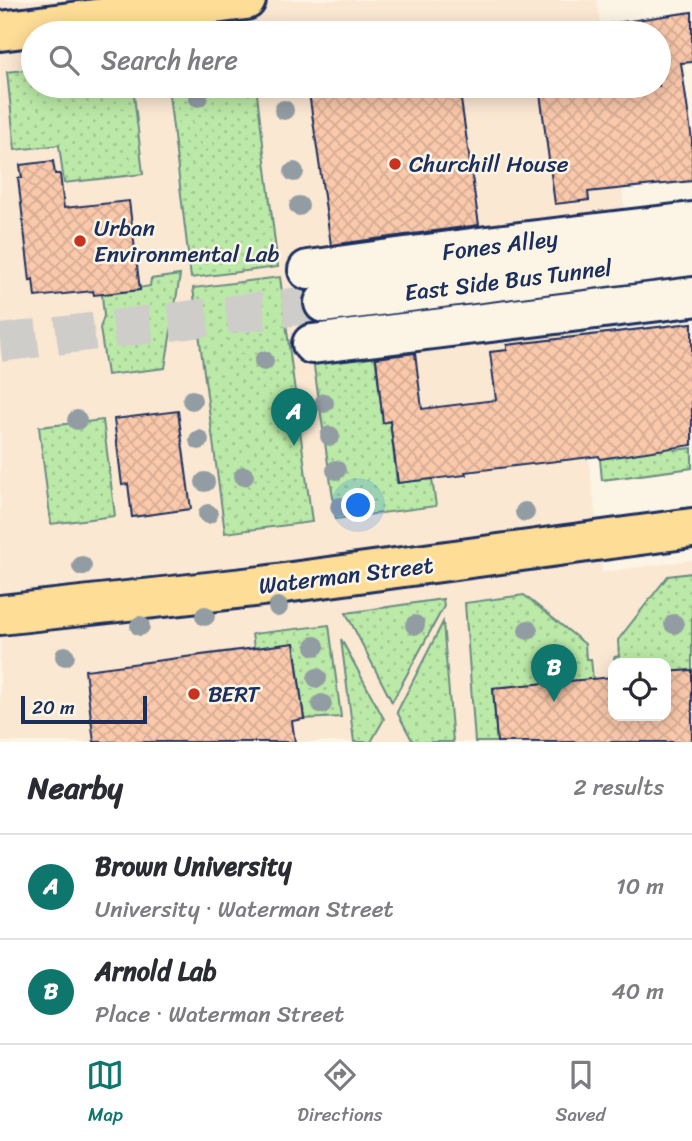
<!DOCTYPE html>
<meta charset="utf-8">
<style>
body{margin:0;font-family:Sriracha,sans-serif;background:#f2f2f3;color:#2b2b33}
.controls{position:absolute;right:21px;bottom:21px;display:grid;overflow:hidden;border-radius:14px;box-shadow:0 4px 18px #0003}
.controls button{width:63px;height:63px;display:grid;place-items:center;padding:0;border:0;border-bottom:2px solid #e1e1e2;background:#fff;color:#2b2b33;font:35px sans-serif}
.scale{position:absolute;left:21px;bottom:18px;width:126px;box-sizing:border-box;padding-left:7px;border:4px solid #1b2f5e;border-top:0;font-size:19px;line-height:24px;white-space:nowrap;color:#1b2f5e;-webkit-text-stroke:5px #fcf5e5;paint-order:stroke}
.you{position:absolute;left:359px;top:506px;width:24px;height:24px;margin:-18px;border:5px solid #fff;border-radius:50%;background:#1a73e8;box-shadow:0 0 0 10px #1a73e833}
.badge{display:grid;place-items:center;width:46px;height:46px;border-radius:50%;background:#0f766e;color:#fff;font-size:23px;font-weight:700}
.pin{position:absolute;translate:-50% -58px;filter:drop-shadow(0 2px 4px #0008)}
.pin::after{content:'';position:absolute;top:37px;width:24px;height:21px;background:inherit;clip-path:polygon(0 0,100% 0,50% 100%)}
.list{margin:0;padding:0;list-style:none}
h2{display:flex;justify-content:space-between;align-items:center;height:91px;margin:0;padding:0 28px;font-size:30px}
h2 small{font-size:23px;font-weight:400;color:#7c7c81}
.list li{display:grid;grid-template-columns:46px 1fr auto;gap:21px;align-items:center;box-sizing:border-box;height:105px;padding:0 28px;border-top:2px solid #e1e1e2}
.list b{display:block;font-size:26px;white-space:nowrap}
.list p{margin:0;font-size:23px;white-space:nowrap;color:#7c7c81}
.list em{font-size:23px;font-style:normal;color:#7c7c81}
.icon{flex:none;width:38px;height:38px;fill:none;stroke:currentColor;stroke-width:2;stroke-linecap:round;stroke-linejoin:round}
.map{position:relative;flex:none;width:692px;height:742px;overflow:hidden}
.search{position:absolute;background:#fff;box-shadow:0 4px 18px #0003;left:21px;right:21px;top:21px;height:77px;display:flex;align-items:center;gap:18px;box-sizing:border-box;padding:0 24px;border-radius:38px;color:#7c7c81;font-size:26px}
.sheet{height:301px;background:#fff}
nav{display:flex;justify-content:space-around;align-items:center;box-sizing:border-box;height:98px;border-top:2px solid #e1e1e2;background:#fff;font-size:19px;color:#7c7c81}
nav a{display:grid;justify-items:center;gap:4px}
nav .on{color:#0f766e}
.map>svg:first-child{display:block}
.built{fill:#fbe8d3;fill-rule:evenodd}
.grass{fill:url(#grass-dots);stroke:#6b8c82;stroke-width:2}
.building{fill:url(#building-cross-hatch);stroke:#1b2f5e;stroke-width:2}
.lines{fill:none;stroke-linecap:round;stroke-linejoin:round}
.minor-tunnel{stroke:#cfcdca;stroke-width:38;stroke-dasharray:38 19;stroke-linecap:butt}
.minor-casing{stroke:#1b2f5e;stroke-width:44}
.major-casing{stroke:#1b2f5e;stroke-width:44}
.minor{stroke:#fcf5e5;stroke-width:38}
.major{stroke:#fedd96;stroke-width:38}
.tree{fill:#929ca3}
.poi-dot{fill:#c8321e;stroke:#fcf5e5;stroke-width:2.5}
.labels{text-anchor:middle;stroke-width:5;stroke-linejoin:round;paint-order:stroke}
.poi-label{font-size:23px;fill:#1b2f5e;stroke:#fcf5e5;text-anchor:start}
.street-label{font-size:23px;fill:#1b2f5e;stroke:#fcf5e5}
</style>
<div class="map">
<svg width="692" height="742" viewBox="0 0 692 742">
<defs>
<pattern id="grass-dots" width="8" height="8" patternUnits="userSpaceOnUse" patternTransform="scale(1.75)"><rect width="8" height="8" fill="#bbe9a7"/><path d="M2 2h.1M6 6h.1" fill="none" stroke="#a0c892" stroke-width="1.8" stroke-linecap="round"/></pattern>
<pattern id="building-cross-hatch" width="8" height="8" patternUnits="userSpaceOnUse" patternTransform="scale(1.75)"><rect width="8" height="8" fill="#fac8aa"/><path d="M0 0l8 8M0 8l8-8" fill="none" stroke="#d6ac95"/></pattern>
</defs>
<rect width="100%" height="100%" fill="#fcf5e5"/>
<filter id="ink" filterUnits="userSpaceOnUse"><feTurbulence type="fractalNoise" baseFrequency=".0143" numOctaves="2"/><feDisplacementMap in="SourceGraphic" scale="14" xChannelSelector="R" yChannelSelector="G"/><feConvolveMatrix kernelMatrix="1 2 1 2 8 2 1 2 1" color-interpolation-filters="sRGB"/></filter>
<g filter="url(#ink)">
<path class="built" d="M0 0H597L601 33H33V86H608L626 219 308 270 318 355 573 322 602 572 692 560V742H0ZM613 663H666V716H613Z"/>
<g class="grass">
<path d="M33 69V86H133L143 174 64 183 59 145 15 150 7 72Z"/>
<path d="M168 86H256L278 267 191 278Z"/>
<path d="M180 275 165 368 107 375 100 328 104 316 102 295 150 286 151 279Z"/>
<path d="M280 277 312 522 225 533 193 288Z"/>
<path d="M375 355 383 422 390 421 397 483 432 479 436 506 336 519 313 360Z"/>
<path d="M103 420 115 516 51 524 39 427Z"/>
<path d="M672 441 674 450 692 448V468L602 480 600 459 633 454Z"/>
<path d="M692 573V670L666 673V663H615L614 657 619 656 618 640 668 576Z"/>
<path d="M524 595 585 644 586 659H591L593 679 493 688 497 742H475L465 603Z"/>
<path d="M443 599 444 606 392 702 346 613Z"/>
<path d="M443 622 453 742H413L397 712Z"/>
<path d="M329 625 341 717 304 719 294 643 254 648 252 634Z"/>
<path d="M341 639 384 719 371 742H354Z"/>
</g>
<g class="building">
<path d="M692 12V62L681 63 692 140V181L588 192 589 200 555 204 539 86H659V33H609L608 24Z"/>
<path d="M308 86H459L479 225 331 245Z"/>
<path d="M53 161 55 174H60L64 208 129 201 140 290 94 295 93 291 35 297 33 279 30 281 18 178H22L20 165Z"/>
<path d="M692 323V445L600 459 599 456 465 472 466 475 398 483 390 421 383 423 376 358 415 353 422 409 496 400 490 352 507 350V345Z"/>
<path d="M178 411 191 509 132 517 128 484 122 485 114 419Z"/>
<path d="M294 643 304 719 292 721 295 742H94L85 670Z"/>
<path d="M692 670V742H497L493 688 613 677V716H666V672Z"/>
</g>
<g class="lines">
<path class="minor-tunnel" d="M0 343 324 303"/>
<g class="minor-casing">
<g id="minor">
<path d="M308 270 487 246 692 222"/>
<path d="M324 303 692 256"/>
<path d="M312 344 692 297"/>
</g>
</g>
<g class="major-casing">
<g id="major">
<path d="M0 31 246 0"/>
<path d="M0 615 262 586 692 528"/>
</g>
</g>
<use href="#minor" class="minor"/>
<use href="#major" class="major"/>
</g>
<g class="tree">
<circle cx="198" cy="97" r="10"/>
<circle cx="284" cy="110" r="10"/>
<circle cx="294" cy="172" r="10"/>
<circle cx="299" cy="206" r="10"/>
<circle cx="264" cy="361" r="10"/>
<circle cx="192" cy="400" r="10"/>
<circle cx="324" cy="403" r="10"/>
<circle cx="77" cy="420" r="10"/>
<circle cx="330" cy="436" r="10"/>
<circle cx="199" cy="440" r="10"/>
<circle cx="336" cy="470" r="10"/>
<circle cx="244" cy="476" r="10"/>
<circle cx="205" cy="482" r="10"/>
<circle cx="340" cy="507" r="10"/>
<circle cx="525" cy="512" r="10"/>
<circle cx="208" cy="514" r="10"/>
<circle cx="82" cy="566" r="10"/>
<circle cx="278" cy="607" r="10"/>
<circle cx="205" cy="616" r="10"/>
<circle cx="674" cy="624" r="10"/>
<circle cx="415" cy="625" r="10"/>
<circle cx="140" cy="626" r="10"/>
<circle cx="528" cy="630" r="10"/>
<circle cx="315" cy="646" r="10"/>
<circle cx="65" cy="656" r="10"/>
<circle cx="317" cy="678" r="10"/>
<circle cx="322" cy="704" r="10"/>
</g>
</g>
<g class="poi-dot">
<circle cx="395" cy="164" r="7"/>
<circle cx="80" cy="241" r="7"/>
<circle cx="194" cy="694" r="7"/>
</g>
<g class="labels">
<g class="poi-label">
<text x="409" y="172">Churchill House</text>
<text x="94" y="236">Urban<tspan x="94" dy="26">Environmental Lab</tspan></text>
<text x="208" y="702">BERT</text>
</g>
<g class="street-label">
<text transform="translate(500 245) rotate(-7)" y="8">Fones Alley</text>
<text transform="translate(508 280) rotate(-7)" y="8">East Side Bus Tunnel</text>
<text transform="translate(346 575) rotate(-7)" y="8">Waterman Street</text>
</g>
</g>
</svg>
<div class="controls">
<button><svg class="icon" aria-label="locate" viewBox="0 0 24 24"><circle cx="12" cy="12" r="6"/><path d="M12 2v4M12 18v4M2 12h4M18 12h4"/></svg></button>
</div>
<div class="scale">20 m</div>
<div class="you"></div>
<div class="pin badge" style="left:294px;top:446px">A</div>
<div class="pin badge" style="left:554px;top:702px">B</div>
<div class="search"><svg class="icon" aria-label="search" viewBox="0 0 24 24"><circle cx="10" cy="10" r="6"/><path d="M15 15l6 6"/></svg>Search here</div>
</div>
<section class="sheet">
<h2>Nearby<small>2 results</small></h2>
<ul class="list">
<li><span class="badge">A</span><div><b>Brown University</b><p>University · Waterman Street</p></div><em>10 m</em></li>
<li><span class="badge">B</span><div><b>Arnold Lab</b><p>Place · Waterman Street</p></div><em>40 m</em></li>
</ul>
</section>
<nav>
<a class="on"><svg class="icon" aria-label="map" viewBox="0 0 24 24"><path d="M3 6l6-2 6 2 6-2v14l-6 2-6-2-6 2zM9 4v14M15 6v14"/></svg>Map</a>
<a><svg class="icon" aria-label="directions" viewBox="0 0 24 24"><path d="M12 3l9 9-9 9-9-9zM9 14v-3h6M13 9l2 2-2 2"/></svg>Directions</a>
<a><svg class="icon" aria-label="saved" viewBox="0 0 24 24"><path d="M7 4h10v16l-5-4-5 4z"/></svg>Saved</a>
</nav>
